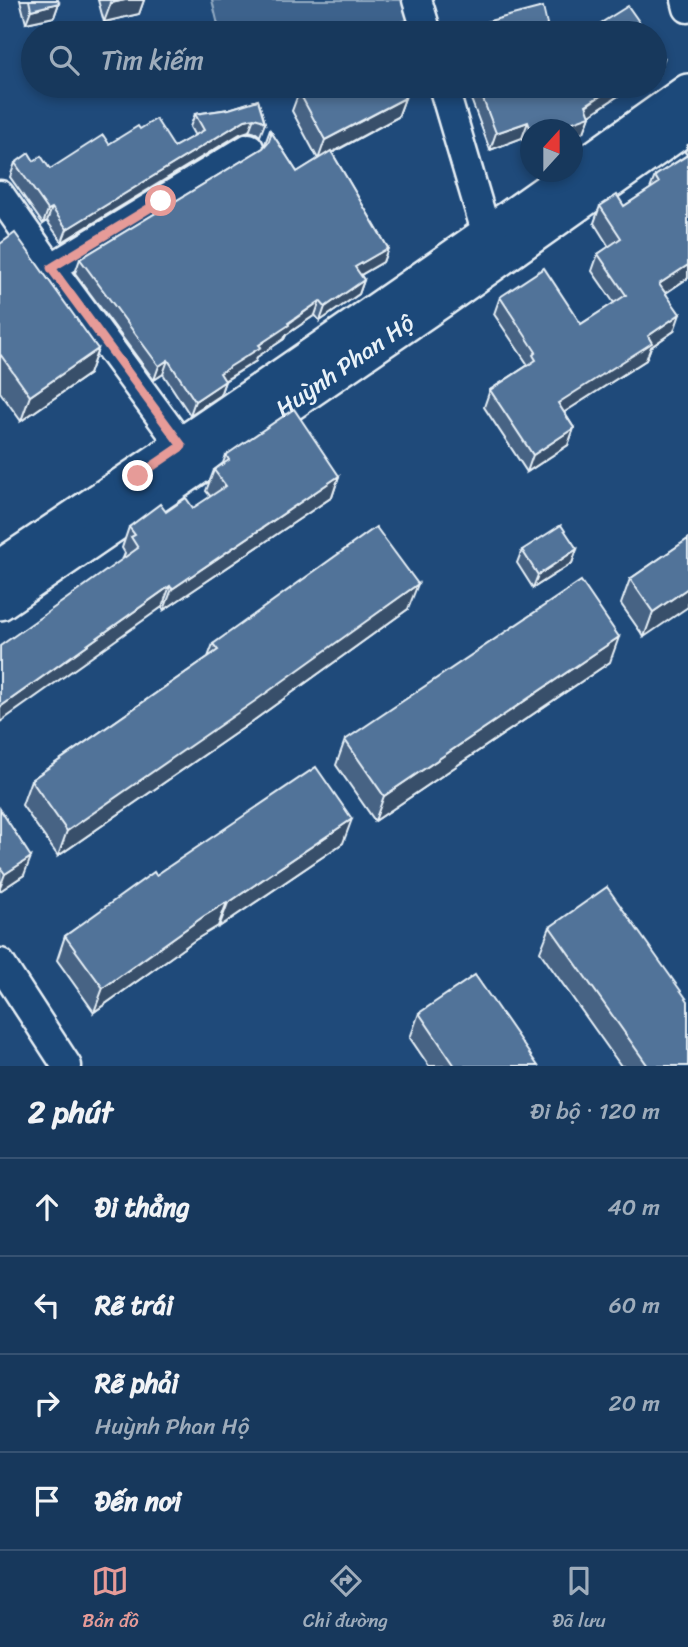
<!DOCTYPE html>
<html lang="vi">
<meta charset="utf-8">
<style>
body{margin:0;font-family:Sriracha,sans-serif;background:#244365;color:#f1f3f6}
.compass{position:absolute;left:520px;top:119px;width:63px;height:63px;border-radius:50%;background:#17385c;box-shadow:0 4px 10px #0003;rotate:21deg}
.stop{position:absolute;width:21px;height:21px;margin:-16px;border:5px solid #e69b98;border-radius:50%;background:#fff}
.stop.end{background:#e69b98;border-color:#fff;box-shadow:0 2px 7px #0008}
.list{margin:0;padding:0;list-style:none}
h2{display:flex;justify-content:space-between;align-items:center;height:91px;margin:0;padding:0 28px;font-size:30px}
h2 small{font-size:23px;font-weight:400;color:#9eacbb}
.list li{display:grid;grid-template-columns:46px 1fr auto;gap:21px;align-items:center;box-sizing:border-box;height:98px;padding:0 28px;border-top:2px solid #365272}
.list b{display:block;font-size:26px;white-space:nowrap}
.list p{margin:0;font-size:23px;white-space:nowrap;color:#9eacbb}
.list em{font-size:23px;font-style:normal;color:#9eacbb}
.icon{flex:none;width:38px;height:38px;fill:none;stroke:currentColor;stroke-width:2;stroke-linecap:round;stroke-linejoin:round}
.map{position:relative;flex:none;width:688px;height:1066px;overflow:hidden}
.search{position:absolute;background:#17385c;box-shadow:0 4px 10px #0003;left:21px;right:21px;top:21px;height:77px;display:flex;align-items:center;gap:18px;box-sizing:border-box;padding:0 24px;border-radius:38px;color:#9eacbb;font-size:26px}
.sheet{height:483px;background:#17385c}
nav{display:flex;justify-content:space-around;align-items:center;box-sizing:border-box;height:98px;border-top:2px solid #365272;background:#17385c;font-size:19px;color:#9eacbb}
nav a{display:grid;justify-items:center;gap:4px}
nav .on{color:#e69b98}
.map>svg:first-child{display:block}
.green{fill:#3c628c;stroke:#92aac2;stroke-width:2}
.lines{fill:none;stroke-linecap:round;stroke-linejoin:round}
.minor-casing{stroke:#e8f1f8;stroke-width:33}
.tertiary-casing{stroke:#e8f1f8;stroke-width:40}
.minor{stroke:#1f4a7a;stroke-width:28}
.tertiary{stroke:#1f4a7a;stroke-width:35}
.wall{fill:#466384;stroke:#e8f1f8;stroke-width:2}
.shaded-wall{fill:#39506b;stroke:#e8f1f8;stroke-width:2}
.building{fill:#517399;stroke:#e8f1f8;stroke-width:2}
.route{stroke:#e69b98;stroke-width:9}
.labels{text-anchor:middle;stroke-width:7;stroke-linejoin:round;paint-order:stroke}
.street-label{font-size:24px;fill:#e8f1f8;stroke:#1f4a7a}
</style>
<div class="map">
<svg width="688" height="1066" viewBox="0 0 688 1066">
<rect width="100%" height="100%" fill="#1f4a7a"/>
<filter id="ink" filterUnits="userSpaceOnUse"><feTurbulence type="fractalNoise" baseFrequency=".0143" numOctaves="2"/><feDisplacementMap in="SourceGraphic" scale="14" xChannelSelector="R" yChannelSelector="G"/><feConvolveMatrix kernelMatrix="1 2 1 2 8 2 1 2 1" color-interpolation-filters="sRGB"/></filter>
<g filter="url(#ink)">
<path class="green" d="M212 0H413L418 17 363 33H220Z"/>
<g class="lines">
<g class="minor-casing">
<g id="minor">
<path d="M417 0 427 33"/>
<path d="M686 0 688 8"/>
<path d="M443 86 487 235"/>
<path d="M0 195 51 268 182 446"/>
<path d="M51 268 249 148"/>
<path d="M0 963 67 1066"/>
</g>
</g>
<g class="tertiary-casing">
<g id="tertiary">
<path d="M0 568C232 413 461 254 688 92"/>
<path id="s1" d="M0 602 442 299 688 125"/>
</g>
</g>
<use href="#minor" class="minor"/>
<use href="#tertiary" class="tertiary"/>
</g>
<g class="wall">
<path d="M20 0H58L59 3 54 17 26 23Z"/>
<path d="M98 0H144L139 14 104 22Z"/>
<path d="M478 24 549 33H475Z"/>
<path d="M470 86H642L633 92 630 88 590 115 584 132 530 130V161L522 138 490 150 468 91Z"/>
<path d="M299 92 405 98 398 117 332 153 388 248 383 262 361 275 364 280 359 294 320 321 315 315 286 335 284 339 257 357 256 361 225 381 220 395 190 415 163 374 154 380 75 273 80 259 263 148 265 146V144L270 130 297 172 318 159 292 111Z"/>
<path d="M258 100 265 123 260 136 256 133 249 131 240 134 62 242 47 221 43 224 10 177 15 163 34 161 50 169 109 144 140 129 174 147 195 136 190 127 195 114 229 109Z"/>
<path d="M688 144V278L666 293 674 331 651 347 646 360 564 412 574 428 568 445 527 472 484 407 490 390 528 365 494 314 500 297 581 324 614 303 592 271 598 254 609 247 594 223 600 206H624L650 189 655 176 687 155 685 152Z"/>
<path d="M0 244 98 349 89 374 21 421 0 392Z"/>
<path d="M226 455 339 476 332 497 164 610 123 558 125 553 122 548 129 527 166 512 193 508 211 497 206 491 214 470 223 463Z"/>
<path d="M688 539 644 637 621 604 630 579Z"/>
<path d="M577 549 572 563 533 588 517 563 522 550Z"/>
<path d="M408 609 246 726 58 856 22 805 31 780 208 657 213 644Z"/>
<path d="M610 662 375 821 336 765 345 740Z"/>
<path d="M0 809 24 875 0 891Z"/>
<path d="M343 843 219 927 218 926 195 940 94 1012 57 960 65 936 156 875Z"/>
<path d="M550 927 688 1066H621L540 952Z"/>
<path d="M419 1013 538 1066H429L410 1038Z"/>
</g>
<g class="shaded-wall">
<path d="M125 0H144L139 14 104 22 111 3Z"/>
<path d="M59 3 54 17 26 23 31 10Z"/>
<path d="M664 59 658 75 655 77V65Z"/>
<path d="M615 86H631L630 88 588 116H590L584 132 572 136V130H551Z"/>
<path d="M635 86H642L633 92Z"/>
<path d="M405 98 398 117 318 160 325 140Z"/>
<path d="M254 118 249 131 240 134 62 242 67 229 245 120Z"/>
<path d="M528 122 522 138 490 150 496 133Z"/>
<path d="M52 208 47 221 43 224 48 210Z"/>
<path d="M388 248 383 262 350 281 355 267Z"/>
<path d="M688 265V278L653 301 659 284Z"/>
<path d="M364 280 359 294 320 321 325 307Z"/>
<path d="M320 301 315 315 286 335 284 339 257 357 256 361 214 387 220 373Z"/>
<path d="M680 314 674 331 651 347 646 360 552 420 558 403 648 336Z"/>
<path d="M98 349 89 374 21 421 30 396Z"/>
<path d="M168 360 163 374 154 380 159 366Z"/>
<path d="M225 381 220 395 190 415 195 401Z"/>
<path d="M574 428 568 445 527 472 533 455Z"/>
<path d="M339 476 332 497 164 610 172 589Z"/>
<path d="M577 549 572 563 533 588 538 575Z"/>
<path d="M418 584 408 609 246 726 58 856 67 831Z"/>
<path d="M170 586 162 607 0 722V707Z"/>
<path d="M688 588V607L644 637 653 612Z"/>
<path d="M619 637 610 662 375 821 384 796Z"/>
<path d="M352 819 343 843 219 927 228 903Z"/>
<path d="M31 857 24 875 0 891V887L5 874Z"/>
<path d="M227 902 218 926 195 940 94 1012 103 988 204 916Z"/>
</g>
<g class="building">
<path d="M29 0H58L59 3 31 10Z"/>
<path d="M110 0H125L111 3Z"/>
<path d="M628 6 647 33H585Z"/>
<path d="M543 7 549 33H483L478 24Z"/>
<path d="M655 45 664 59 655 65Z"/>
<path d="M310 86H399L405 98 325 140 299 92Z"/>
<path d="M478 86H615L586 105 590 116 551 130H531L528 122 496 133Z"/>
<path d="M258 100 265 123 261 120 254 118 245 120 67 229 52 208 48 210 15 163 29 153 34 161 41 156 50 169 103 135 109 144 138 126 140 129 156 119 174 147 204 130 195 114 229 109Z"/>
<path d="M270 130 297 172 331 151 388 248 355 267 364 280 325 307 320 301 288 323 289 325 259 345 261 347 220 373 225 381 195 401 168 360 159 366 80 259 263 148 269 141 271 134Z"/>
<path d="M688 155V265L659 284 680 314 648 336 652 343 558 403 574 428 533 455 490 390 536 360 533 355 536 352 500 297 544 268 581 324 626 295 598 254 621 238 600 206 617 195 624 206 659 183 655 176Z"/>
<path d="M15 233 98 349 30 396 0 354V244Z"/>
<path d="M294 409 339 476 172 589 170 586 0 707V646L138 548 131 537 135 535 129 527 160 504 166 512 186 498 193 508 226 486 214 470 229 460 226 455Z"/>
<path d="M561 525 577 549 538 575 522 550Z"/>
<path d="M376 527 418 584 255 701 67 831 31 780 218 650 213 644Z"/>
<path d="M688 539V588L653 612 630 579Z"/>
<path d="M581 581 619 637 384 796 345 740Z"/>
<path d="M316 767 352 819 228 903 227 902 204 916 103 988 65 936 154 872 156 875Z"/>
<path d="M0 809 31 857 5 874 0 867Z"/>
<path d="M607 887 688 1001V1066H648L550 927Z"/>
<path d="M475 975 538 1066H455L419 1013Z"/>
</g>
</g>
<g class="lines" filter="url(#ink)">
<path class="route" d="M138 476 182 446 51 268 161 201"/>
</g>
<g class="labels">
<g class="street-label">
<text dy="8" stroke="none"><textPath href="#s1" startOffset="418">Huỳnh Phan Hộ</textPath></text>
</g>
</g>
</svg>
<svg class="compass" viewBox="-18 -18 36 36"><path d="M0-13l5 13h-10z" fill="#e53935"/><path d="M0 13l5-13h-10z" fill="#9eacbb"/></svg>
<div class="stop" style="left:161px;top:201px"></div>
<div class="stop end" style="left:138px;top:476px"></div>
<div class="search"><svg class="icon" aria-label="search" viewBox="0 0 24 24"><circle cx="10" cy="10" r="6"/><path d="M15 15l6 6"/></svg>Tìm kiếm</div>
</div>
<section class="sheet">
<h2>2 phút<small>Đi bộ · 120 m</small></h2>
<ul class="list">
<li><svg class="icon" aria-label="ahead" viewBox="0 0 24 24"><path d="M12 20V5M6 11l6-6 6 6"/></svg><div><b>Đi thẳng</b></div><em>40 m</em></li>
<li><svg class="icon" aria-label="left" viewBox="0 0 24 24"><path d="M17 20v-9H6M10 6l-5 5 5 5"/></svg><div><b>Rẽ trái</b></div><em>60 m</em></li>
<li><svg class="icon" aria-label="right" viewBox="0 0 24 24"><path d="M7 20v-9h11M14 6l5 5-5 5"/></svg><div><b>Rẽ phải</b><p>Huỳnh Phan Hộ</p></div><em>20 m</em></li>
<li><svg class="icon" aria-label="arrive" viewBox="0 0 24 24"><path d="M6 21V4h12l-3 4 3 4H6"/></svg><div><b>Đến nơi</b></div></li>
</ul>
</section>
<nav>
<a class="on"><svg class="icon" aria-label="map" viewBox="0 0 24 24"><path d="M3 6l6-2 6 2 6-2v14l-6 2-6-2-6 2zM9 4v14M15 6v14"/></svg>Bản đồ</a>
<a><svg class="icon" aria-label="directions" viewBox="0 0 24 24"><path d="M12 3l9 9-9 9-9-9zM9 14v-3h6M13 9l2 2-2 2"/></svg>Chỉ đường</a>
<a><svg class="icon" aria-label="saved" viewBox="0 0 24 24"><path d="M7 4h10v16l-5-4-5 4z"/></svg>Đã lưu</a>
</nav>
